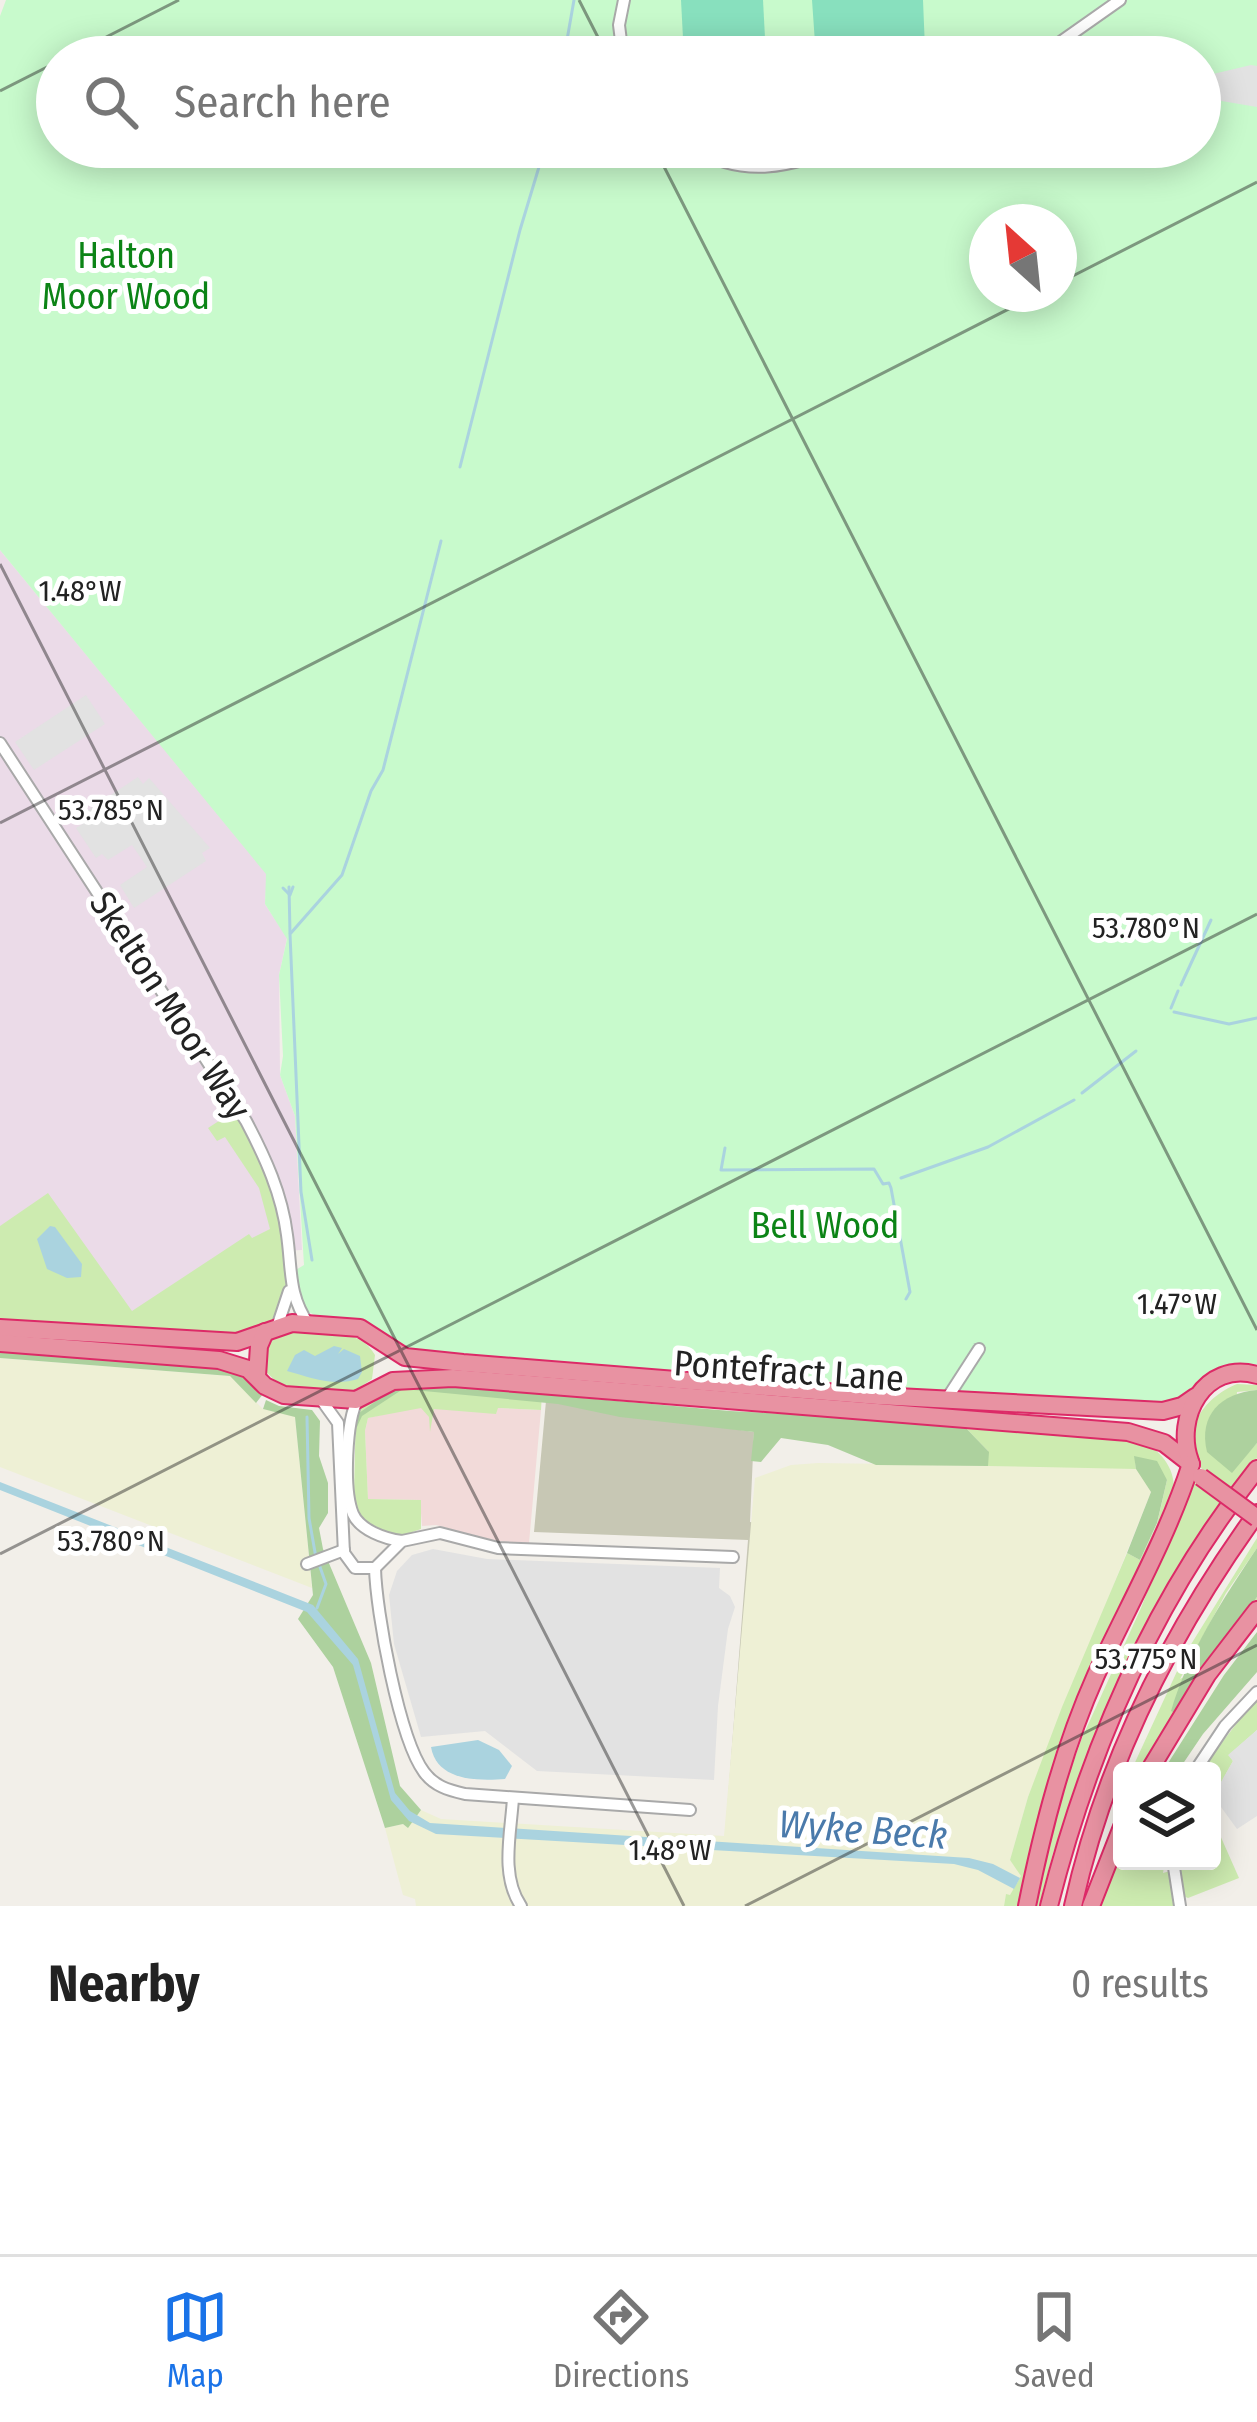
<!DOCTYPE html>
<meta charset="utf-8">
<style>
body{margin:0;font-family:"Fira Sans Condensed",sans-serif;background:#f6f6f6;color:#222}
.controls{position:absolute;right:36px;bottom:36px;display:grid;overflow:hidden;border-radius:12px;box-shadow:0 6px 30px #0003}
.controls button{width:108px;height:108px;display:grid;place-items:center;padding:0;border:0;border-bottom:3px solid #e0e0e0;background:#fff;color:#222;font:60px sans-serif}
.compass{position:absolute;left:969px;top:204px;width:108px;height:108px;border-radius:50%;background:#fff;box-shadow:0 6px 30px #0003;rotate:333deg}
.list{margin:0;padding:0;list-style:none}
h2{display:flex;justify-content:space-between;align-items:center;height:156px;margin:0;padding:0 48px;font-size:51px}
h2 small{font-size:39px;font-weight:400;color:#767676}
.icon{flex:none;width:66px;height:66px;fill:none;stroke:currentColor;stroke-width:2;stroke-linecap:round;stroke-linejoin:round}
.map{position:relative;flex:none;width:1257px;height:1906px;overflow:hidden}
.search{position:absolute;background:#fff;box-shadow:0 6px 30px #0003;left:36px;right:36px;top:36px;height:132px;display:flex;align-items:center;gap:30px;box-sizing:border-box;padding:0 42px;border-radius:66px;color:#767676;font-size:45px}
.sheet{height:348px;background:#fff}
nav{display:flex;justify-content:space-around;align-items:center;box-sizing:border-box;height:168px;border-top:3px solid #e0e0e0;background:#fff;font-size:33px;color:#767676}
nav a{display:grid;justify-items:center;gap:6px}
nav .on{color:#1a73e8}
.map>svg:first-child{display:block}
.commercial{fill:#f2dad9}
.industrial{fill:#ebdbe8}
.construction{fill:#c7c7b4}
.farmland{fill:#eef0d5}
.grass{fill:#cdebb0}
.forest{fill:#add19e}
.park{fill:#c8facc;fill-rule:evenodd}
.pitch{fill:#88e0be}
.parking{fill:#e2e2e2}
.water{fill:#aad3df}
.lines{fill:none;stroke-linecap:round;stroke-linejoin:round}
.stream{stroke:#aad3df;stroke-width:3}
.minor-casing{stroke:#a9a9a9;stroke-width:14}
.highway-casing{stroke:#dc2a67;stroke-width:20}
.minor{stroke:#fff;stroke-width:10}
.highway{stroke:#e892a2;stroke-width:16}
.highway-bridge-casing{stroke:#dc2a67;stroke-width:20;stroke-linecap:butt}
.highway-bridge{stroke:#e892a2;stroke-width:16}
.ticks{fill:none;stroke:#222;stroke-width:3;stroke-opacity:0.45}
.labels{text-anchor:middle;stroke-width:10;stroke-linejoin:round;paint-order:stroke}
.park-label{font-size:36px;fill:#0c8416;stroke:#fff}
.street-label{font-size:36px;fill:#222;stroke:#fff}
.water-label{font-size:39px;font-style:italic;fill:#4a7aab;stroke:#fff}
.ticks-label{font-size:30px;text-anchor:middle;fill:#222;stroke:#fff;stroke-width:10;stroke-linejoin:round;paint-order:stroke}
</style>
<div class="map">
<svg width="1257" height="1906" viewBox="0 0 1257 1906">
<rect width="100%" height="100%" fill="#f2efe9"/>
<path class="commercial" d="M416 1407 496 1413 497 1408 541 1410 529 1543 496 1541 436 1525 422 1526 420 1500 368 1499 365 1431 368 1418Z"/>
<path class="industrial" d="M0 550 267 874 265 904 287 938 279 975 280 1075 295 1116 302 1250 264 1252 245 1317 0 1307Z"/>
<path class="construction" d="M546 1401 754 1432 750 1522 872 1534 725 1836 748 1540 534 1532Z"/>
<g class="farmland">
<path d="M0 1358 230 1376 263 1409 295 1416 312 1588 0 1467Z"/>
<path d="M818 1463 1120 1467 1136 1469 1147 1480 1151 1492 1028 1797 1010 1860 1022 1875 1010 1896 1006 1895 1004 1906H416L415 1899 403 1895 385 1828 403 1824 408 1827 421 1810 441 1819 724 1836 755 1478 791 1465Z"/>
</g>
<g class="grass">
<path d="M239 1108 273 1179 290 1288 284 1313 252 1338 0 1328V1226L48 1193 132 1311 249 1234 252 1238 270 1229 259 1188 225 1137 217 1141 208 1128Z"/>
<path d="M291 1331C320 1333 360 1327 375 1355L372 1379 353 1392 283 1388 263 1369C265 1346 268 1339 291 1331Z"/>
<path d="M1237 1384 1257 1385V1390L1237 1392 1231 1472 1257 1443V1458L1233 1489C1222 1481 1210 1478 1202 1469 1176 1434 1204 1397 1237 1384Z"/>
<path d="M391 1386 542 1393 541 1410 498 1408 496 1414 434 1409 430 1432 429 1417 421 1408 368 1418 365 1431 368 1499 421 1500V1529L398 1537 360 1519 354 1494 356 1407Z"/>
<path d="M961 1423 1139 1440C1164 1451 1178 1473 1173 1498H1169L1160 1525 1094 1661 1021 1906H1004L1006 1894 1010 1895 1021 1876 1010 1860 1028 1797 1062 1707 1127 1553 1140 1560 1157 1524 1167 1480 1135 1457 1136 1469 988 1466V1451Z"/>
<path d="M1192 1478 1223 1504 1093 1744 1053 1853 1039 1906H1033L1064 1788 1082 1738 1141 1608Z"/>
<path d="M1257 1538V1548L1226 1593 1180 1679 1205 1666 1257 1597V1605L1144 1771H1131L1185 1654Z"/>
<path d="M1257 1697V1730L1229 1755 1233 1761 1212 1799V1771H1200Z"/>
<path d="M1212 1817 1239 1878 1188 1898 1181 1895 1178 1861H1212Z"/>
<path d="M1122 1847V1861H1165L1163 1873 1170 1871 1176 1906H1101Z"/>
</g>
<g class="forest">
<path d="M0 1347 91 1354 129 1362 148 1359 224 1366 246 1375 263 1394 256 1403 230 1376 0 1358Z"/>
<path d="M448 1386 730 1411 961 1423 989 1452 988 1466 876 1465 828 1445 781 1438 761 1462 751 1461 754 1432 620 1417 558 1404 403 1389 362 1416 357 1427 353 1425 359 1413 396 1387Z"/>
<path d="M1257 1390V1443L1232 1473 1207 1452C1198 1415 1221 1393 1257 1390Z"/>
<path d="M266 1400 279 1406 312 1410 320 1421 319 1456 328 1483V1513L319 1528 323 1549 371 1663 400 1786 421 1810 408 1828 403 1824 385 1828 333 1667 298 1619 313 1595 295 1417 263 1409Z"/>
<path d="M1134 1456 1157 1461 1167 1480 1157 1523 1140 1560 1127 1553 1151 1492 1136 1469Z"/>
<path d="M1257 1548V1597L1175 1713 1171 1711C1188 1652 1223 1599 1257 1548Z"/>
<path d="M1257 1632V1672L1203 1734 1178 1771H1163L1224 1675Z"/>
</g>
<path class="park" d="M6 0H1257V1364L1235 1367 1164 1407 489 1361 401 1349 365 1322 316 1316 304 1309 294 1271 304 1265 295 1116 280 1075 283 1056 279 975 287 939 265 904 266 874 0 550V16ZM57 57H1200V147H57ZM987 222H1059V294H987Z"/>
<g class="pitch">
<path d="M681 0H763L766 57H684Z"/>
<path d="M812 0H923L925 49H909L904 57H821L815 43Z"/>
</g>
<g class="parking">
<path d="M1251 65 1257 66V107L1204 98 1200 85 1213 74Z"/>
<path d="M86 695 105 724 34 770 15 742Z"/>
<path d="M138 777 143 784 149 778 210 848 202 853 206 861 134 908 120 885 147 867 132 845 108 860 102 854 96 858 76 828 84 823 79 816Z"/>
<path d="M433 1549 487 1559 720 1568 719 1588 730 1596 735 1607 728 1629 718 1706 714 1780 537 1771 485 1731 421 1737 394 1644 389 1595 397 1571 412 1555Z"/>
<path d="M1257 1730V1816L1237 1829 1213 1796 1233 1761 1228 1755Z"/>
</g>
<g class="water">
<path d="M50 1226 55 1227 82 1264 81 1277 67 1278 47 1269 37 1239Z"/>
<path d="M334 1346 342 1348 338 1354 344 1349 360 1356 362 1372 358 1379C334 1387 309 1377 287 1371L295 1355 304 1350 315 1356Z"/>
<path d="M0 1482 313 1605 358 1659 395 1793 410 1811 430 1823 969 1858 993 1864 1020 1878 1014 1889 978 1870 954 1864 436 1834 409 1821 391 1800 353 1665 307 1612 0 1490Z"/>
<path d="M478 1740 499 1750 512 1766 505 1779C477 1781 437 1781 431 1747Z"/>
</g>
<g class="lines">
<g class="stream">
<path d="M564 57 574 0"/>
<path d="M460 467 520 230 545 147"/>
<path d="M289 887 290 933"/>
<path d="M283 888 290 895 293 887"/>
<path d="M1181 985 1211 920"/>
<path d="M1171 1008 1178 991"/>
<path d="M1174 1012 1229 1024 1257 1018"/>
<path d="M1082 1093 1136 1051"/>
<path d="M725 1148 721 1170 874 1169 883 1184 889 1183 891 1188 910 1292 906 1299"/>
<path d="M901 1178 988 1147 1074 1100"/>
<path d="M312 1260 301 1192 290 934 342 875 371 791 383 770 441 541"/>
<path d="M307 1417 309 1518 316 1558"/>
<path d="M317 1608 326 1584 320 1567"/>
</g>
<g class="minor-casing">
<g id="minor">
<path d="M623 57 619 25 624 0"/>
<path d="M1039 57 1120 0"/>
<path d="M692 147C745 180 789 166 843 147"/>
<path d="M0 743 246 1121C265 1157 282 1194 287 1235 292 1270 288 1295 309 1325"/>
<path d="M278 1324 289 1291"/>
<path d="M320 1398 338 1423 344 1553 355 1568H375L402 1541 440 1533 498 1548 733 1557"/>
<path d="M358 1399C346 1420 343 1490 353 1514 360 1530 385 1539 402 1541"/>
<path d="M946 1400 979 1349"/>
<path d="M307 1564 344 1550"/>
<path d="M375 1568C376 1611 399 1738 424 1772 434 1786 448 1790 465 1794L690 1810"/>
<path d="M1195 1771 1225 1726 1257 1692"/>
<path d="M513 1798C511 1833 500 1875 521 1906"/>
<path d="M1173 1861 1180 1906"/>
</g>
</g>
<g class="highway-casing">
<g id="highway">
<path d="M0 1328 237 1342 292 1323 360 1328 405 1357 463 1363 878 1396 1163 1411 1182 1406 1195 1397"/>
<path d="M0 1343 219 1360 248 1369 265 1386 284 1395 356 1400 393 1381 453 1378 1128 1432 1164 1443 1191 1464"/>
<path d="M257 1376 259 1346 265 1332"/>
<path d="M1190 1461C1174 1418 1204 1360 1257 1375"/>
<path d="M1149 1771 1207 1675 1257 1610"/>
<path d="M1027 1906C1043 1827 1063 1749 1096 1675 1129 1604 1167 1538 1191 1464"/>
<path d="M1049 1906C1089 1748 1155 1597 1257 1469"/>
<path d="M1073 1906C1105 1761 1171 1632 1257 1513"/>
<path d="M1091 1906 1122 1827"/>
</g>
</g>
<use href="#minor" class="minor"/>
<use href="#highway" class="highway"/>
<g class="highway-bridge-casing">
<path id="highway-bridge" d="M1201 1477 1257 1518"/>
</g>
<use href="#highway-bridge" class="highway-bridge"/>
</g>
<path class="ticks" d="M579 0 608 57M67 57 179 0M0 91 57 62M654 147 1257 1330M1059 283 1257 182M0 564 684 1906M0 823 1038 294M0 1554 1257 914M745 1906 1257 1645"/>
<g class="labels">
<g class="park-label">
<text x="126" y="268">Halton<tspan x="126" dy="41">Moor Wood</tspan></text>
<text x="825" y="1238">Bell Wood</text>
</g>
<g class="street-label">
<text transform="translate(171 1005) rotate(57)" y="13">Skelton Moor Way</text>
<text transform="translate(789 1370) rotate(4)" y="13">Pontefract Lane</text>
</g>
<g class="water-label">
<text transform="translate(863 1829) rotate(4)" y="14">Wyke Beck</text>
</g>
</g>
<g class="ticks-label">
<text x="80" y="601">1.48°W</text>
<text x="111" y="820">53.785°N</text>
<text x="1146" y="938">53.780°N</text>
<text x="1177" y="1314">1.47°W</text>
<text x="111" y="1551">53.780°N</text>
<text x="1146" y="1669">53.775°N</text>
<text x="670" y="1860">1.48°W</text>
</g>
</svg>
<div class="controls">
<button><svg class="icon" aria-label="layers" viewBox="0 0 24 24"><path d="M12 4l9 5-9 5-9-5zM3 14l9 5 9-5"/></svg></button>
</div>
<svg class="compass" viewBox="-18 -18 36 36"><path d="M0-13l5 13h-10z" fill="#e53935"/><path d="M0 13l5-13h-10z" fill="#767676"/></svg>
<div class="search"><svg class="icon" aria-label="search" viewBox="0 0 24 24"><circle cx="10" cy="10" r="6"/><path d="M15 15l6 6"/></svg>Search here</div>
</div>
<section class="sheet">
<h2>Nearby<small>0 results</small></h2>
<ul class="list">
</ul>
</section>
<nav>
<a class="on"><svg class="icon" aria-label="map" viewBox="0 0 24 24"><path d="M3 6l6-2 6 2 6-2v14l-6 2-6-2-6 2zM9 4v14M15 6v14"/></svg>Map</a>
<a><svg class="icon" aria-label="directions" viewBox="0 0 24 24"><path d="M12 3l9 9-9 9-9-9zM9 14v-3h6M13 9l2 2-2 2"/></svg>Directions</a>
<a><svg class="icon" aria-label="saved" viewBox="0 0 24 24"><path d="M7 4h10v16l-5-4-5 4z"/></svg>Saved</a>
</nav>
